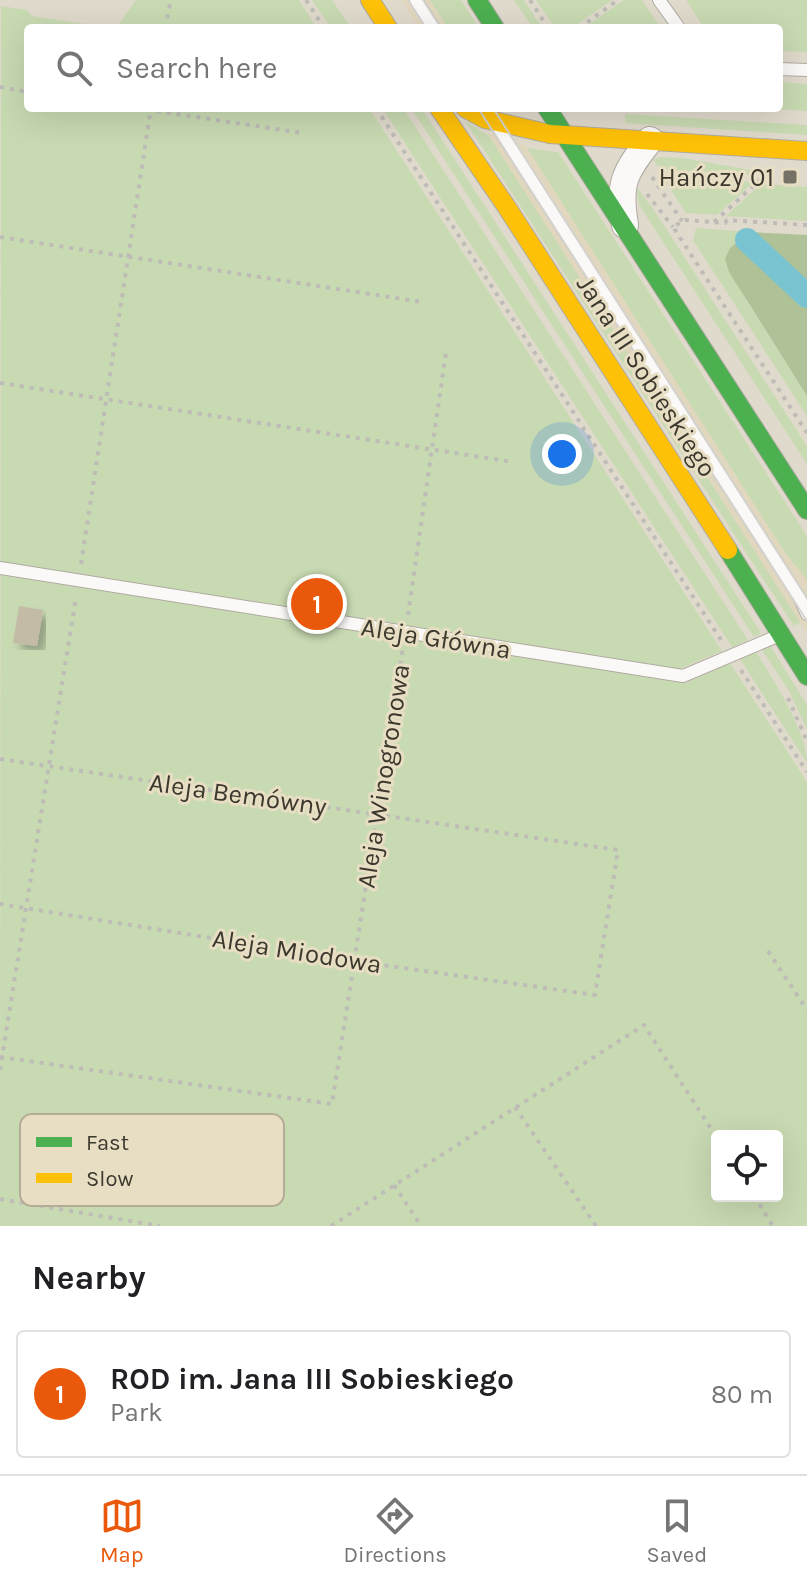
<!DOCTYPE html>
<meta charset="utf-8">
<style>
body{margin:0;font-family:Karla,sans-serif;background:#f6f6f6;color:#202124}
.controls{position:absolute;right:24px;bottom:24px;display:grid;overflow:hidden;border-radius:8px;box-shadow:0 8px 32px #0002}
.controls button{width:72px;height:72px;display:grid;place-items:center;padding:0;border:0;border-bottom:2px solid #e0e0e0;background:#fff;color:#202124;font:40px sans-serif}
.you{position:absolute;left:562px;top:454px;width:28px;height:28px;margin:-20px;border:6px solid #fff;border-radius:50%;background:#1a73e8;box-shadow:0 0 0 12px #1a73e833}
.badge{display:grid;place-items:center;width:52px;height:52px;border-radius:50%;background:#ea580c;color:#fff;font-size:26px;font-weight:700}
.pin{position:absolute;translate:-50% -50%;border:4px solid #fff;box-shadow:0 2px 8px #0006}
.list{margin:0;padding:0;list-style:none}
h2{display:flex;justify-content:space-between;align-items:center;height:104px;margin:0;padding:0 32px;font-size:34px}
h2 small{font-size:26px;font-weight:400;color:#757577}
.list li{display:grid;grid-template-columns:52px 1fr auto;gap:24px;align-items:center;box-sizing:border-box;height:128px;margin:0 16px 16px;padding:0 16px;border:2px solid #e0e0e0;border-radius:8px}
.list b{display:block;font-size:30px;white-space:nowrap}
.list p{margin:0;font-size:26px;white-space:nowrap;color:#757577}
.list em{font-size:26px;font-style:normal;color:#757577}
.icon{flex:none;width:44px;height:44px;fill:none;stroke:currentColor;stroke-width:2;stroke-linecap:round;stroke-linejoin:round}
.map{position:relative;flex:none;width:807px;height:1226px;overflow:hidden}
.search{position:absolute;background:#fff;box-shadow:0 8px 32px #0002;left:24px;right:24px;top:24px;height:88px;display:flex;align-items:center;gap:20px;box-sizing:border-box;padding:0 28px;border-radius:8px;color:#757577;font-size:30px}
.sheet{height:248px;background:#fff}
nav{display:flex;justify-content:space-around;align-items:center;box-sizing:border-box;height:112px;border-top:2px solid #e0e0e0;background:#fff;font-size:22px;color:#757577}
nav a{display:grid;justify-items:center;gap:4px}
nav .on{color:#ea580c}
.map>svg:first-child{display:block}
.built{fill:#e1d7be}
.green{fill:#c8dab2;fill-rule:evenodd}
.forest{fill:#afc297}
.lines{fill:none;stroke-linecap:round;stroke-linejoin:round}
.canal{stroke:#7ac4d1;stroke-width:24}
.building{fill:#c3bba5;filter:url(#shadow)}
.lane-casing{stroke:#b0aba1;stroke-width:14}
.street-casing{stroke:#b0aba1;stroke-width:28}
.fast-casing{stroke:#b0aba1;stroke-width:20}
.slow-casing{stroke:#b0aba1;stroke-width:20}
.path{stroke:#bebcb6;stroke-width:4;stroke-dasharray:4 6;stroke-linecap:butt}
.lane{stroke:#faf9f7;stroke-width:12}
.street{stroke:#faf9f7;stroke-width:26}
.fast{stroke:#4caf50;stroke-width:18}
.slow{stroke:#ffc107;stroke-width:18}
.tram{stroke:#d5d3cf;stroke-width:2}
.poi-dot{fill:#757165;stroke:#e8dec4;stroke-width:3}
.labels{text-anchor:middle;stroke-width:6;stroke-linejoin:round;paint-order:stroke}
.poi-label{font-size:26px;fill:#3b382d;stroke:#e8dec4;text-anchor:end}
.street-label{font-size:26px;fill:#3b382d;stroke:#e8dec4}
.key{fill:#e8dec4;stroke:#b4ac97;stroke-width:2}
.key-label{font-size:22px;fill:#3b382d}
</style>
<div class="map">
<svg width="807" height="1226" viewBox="0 0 807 1226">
<defs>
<filter id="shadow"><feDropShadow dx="7" dy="7" stdDeviation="4" flood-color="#0004"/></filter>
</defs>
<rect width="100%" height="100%" fill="#e0dacc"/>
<g class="built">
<path d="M401 0H430L448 28H419Z"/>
<path d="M486 132 526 146 784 551 807 580V633Z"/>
</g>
<g class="green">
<path d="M136 0H299L317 28H116Z"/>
<path d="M312 0H332L351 28H331Z"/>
<path d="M430 0H461L479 28H448Z"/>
<path d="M514 0H524L542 28H533Z"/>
<path d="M536 0H612L572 28H555Z"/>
<path d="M624 0H642L661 28H583Z"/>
<path d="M686 0H807V52L779 51V28H704Z"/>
<path d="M1 6 27 10 32 16 111 28H28V108H369L722 651 681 668 686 683 730 663 807 782V1226H0ZM717 1136H777V1196H717Z"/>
<path d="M779 82 807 84V111L758 108H779Z"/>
<path d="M382 108H403L748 640 732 647Z"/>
<path d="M411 108H421L439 135 761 633 754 637Z"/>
<path d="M625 114 807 125V135L625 123Z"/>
<path d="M465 121 489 136 800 622 794 626Z"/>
<path d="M527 148 558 152 807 536V580L784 551Z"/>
<path d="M661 157 683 158 751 170V175L660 169 653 160Z"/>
<path d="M662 176 754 182 717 215 686 213Z"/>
<path d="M761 184 807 187V221L726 216Z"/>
<path d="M636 187 652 207 807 446V464L639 205Z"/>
<path d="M696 228 750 232 730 248 744 297 807 396V416L693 240Z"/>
<path d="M771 647 807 705V730L789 691 762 650Z"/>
<path d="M756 652C773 679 807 732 807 763L740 659Z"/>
</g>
<path class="forest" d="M750 232 807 235V396L729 272 725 259 730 248Z"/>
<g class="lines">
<path class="canal" d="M747 240 807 296"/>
</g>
<path class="building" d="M19 606 43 610 37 646 13 643Z"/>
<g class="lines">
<g class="lane-casing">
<g id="lane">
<path d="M416 0 434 28"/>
<path d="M659 0 679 28"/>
<path d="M779 69 807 70"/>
<path d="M500 131 799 597 807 614"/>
<path d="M0 568 683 676 780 635"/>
</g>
</g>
<g class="street-casing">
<path id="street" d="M625 225C618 183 624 173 650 140"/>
</g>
<g class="fast-casing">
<g id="fast">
<path d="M477 0 495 28"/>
<path d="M547 108 807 510"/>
<path d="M728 550 807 676"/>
</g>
</g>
<g class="slow-casing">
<g id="slow">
<path d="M370 0 388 28"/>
<path d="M439 108 506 206 728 550"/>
<path d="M465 108 485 119 550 134 807 151"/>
</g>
</g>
<g class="path">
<path d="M306 0 324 28"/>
<path d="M530 0 548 28"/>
<path d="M165 28 171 0"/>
<path d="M579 28 618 0"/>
<path d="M0 87 28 92"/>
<path d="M137 108 302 133"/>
<path d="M376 108 723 643"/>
<path d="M652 177 682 221"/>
<path d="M647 194 673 227"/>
<path d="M714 222 762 178"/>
<path d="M807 225 727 220 725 223 685 220 673 227 807 433"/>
<path d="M0 237 422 302"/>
<path d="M0 383 513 462"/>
<path d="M81 564 151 108"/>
<path d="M408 615 446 352"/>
<path d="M741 670 807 772"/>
<path d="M788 698 807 741"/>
<path d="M0 759 618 850 595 995 354 961 0 904"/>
<path d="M768 951 807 1010"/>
<path d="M0 1057 332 1104 403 648"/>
<path d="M0 1070 76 597"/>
<path d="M515 1107 596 1226"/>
<path d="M394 1185 421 1226"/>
<path d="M754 1196 773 1226"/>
<path d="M0 1199 160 1226"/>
<path d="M331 1226 644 1025 717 1138"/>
</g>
<use href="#lane" class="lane"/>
<use href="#street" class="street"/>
<use href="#fast" class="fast"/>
<use href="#slow" class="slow"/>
<g class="tram">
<path d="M408 0 426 28"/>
<path d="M423 0 441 28"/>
<path d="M478 108 807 621"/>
<path d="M493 108 807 598"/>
</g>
</g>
<rect class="poi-dot" x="782" y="169" width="16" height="16" rx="4"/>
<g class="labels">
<g class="poi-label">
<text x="774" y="186">Hańczy 01</text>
</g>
<g class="street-label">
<text transform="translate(647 376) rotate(57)" y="9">Jana III Sobieskiego</text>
<text transform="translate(436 638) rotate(9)" y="9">Aleja Główna</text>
<text transform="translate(383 776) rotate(-81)" y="9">Aleja Winogronowa</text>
<text transform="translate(238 794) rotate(8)" y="9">Aleja Bemówny</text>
<text transform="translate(297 951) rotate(9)" y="9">Aleja Miodowa</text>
</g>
</g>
<rect x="20" y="1114" width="264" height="92" rx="12" class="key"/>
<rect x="36" y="1137" width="36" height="10" fill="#4caf50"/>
<rect x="36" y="1173" width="36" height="10" fill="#ffc107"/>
<g class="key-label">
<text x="86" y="1150">Fast</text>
<text x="86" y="1186">Slow</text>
</g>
</svg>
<div class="controls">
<button><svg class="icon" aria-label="locate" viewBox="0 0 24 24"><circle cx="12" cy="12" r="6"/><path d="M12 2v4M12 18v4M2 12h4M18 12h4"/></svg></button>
</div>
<div class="you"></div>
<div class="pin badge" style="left:317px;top:604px">1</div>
<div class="search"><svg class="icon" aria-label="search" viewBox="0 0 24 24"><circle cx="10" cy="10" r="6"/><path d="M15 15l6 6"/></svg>Search here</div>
</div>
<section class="sheet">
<h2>Nearby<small></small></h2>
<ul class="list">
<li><span class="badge">1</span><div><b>ROD im. Jana III Sobieskiego</b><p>Park</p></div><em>80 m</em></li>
</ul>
</section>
<nav>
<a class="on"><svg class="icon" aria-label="map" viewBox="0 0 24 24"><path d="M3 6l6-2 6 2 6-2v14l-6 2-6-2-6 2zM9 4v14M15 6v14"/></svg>Map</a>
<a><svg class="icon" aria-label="directions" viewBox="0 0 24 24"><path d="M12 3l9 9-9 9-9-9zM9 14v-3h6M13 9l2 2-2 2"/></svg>Directions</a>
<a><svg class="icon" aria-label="saved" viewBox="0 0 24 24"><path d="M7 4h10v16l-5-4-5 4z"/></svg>Saved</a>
</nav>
